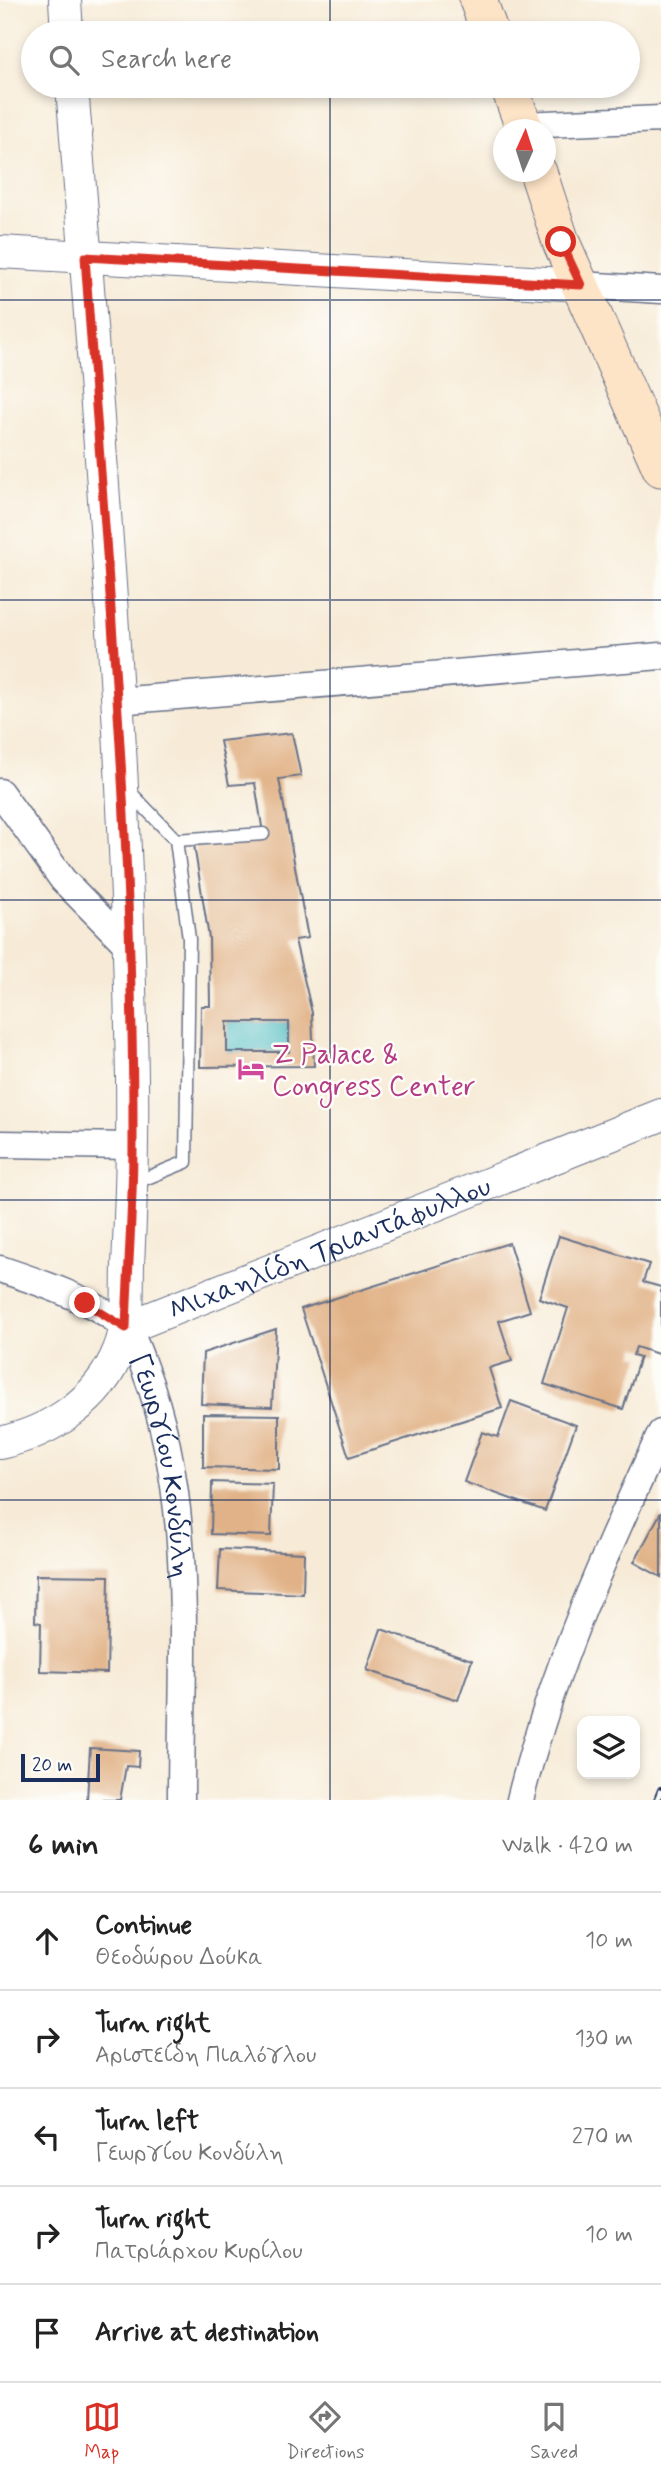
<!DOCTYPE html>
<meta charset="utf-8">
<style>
body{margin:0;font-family:Mynerve,sans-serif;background:#f6f6f6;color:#222}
.controls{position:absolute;right:21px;bottom:21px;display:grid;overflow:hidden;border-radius:14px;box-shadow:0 4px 10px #0003}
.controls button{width:63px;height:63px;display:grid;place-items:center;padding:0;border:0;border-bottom:2px solid #e0e0e0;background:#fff;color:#222;font:35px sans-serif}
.compass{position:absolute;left:493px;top:119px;width:63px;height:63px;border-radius:50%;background:#fff;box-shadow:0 4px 10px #0003;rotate:3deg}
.scale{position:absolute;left:21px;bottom:18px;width:79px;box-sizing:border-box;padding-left:7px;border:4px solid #1b2f5e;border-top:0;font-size:19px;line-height:24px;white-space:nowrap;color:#1b2f5e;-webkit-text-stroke:5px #fdfcf7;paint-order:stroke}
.stop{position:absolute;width:21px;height:21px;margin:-16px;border:5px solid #d93025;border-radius:50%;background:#fff}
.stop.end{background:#d93025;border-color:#fff;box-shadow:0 2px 7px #0008}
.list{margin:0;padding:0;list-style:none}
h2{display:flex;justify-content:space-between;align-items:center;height:91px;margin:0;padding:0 28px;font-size:30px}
h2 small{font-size:23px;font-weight:400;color:#767676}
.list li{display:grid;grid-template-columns:46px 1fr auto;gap:21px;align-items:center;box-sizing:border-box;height:98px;padding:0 28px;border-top:2px solid #e0e0e0}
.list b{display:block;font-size:26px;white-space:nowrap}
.list p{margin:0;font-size:23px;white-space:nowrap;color:#767676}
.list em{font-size:23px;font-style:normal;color:#767676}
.icon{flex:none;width:38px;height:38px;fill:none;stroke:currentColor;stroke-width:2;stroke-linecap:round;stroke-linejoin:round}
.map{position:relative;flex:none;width:661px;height:1800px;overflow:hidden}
.search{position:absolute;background:#fff;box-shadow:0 4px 10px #0003;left:21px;right:21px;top:21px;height:77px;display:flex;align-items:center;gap:18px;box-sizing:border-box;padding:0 24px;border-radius:38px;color:#767676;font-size:26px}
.sheet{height:581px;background:#fff}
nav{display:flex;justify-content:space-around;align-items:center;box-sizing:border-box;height:98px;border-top:2px solid #e0e0e0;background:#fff;font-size:19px;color:#767676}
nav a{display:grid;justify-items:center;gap:4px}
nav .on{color:#d93025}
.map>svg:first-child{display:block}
.water{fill:#4dbcc3;stroke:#347690;stroke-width:2}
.building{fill:#e1b287;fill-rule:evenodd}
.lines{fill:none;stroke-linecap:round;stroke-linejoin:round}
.service-casing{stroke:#687188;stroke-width:15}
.minor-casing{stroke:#687188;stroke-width:29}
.tertiary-casing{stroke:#687188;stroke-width:34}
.secondary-casing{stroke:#687188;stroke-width:39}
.service{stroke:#fff;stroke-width:12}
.minor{stroke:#fff;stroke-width:26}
.tertiary{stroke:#fff;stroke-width:32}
.secondary{stroke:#fee4c6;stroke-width:37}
.rail-casing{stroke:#1b2f5e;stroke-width:8}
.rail{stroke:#fdfcf7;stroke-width:5;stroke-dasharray:16;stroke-linecap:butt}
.route{stroke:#d93025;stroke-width:9}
.grid{fill:none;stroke:#1b2f5e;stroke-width:2;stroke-opacity:0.55}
.labels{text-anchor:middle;stroke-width:5;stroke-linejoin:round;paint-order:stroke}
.hotel-label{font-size:28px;fill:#b23c85;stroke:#fdfcf7;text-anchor:start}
.street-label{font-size:28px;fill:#1b2f5e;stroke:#fdfcf7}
</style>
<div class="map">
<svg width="661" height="1800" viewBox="0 0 661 1800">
<rect width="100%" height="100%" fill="#fdfcf7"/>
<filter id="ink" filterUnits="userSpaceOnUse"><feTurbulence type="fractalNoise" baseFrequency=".0143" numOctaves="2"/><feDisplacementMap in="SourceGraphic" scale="14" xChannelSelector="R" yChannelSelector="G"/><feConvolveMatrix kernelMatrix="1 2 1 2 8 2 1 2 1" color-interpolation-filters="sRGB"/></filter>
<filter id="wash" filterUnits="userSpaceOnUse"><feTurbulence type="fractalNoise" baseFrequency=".00686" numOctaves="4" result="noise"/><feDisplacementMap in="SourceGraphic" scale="28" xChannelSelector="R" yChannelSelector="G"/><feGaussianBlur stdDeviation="1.57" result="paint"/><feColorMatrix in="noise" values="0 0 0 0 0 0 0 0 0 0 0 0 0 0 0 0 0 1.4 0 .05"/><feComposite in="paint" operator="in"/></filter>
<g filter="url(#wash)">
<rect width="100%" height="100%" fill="#f7ebd7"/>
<rect class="water" x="227" y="1022" width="62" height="30"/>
<g id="blocks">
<g class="building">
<path d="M292 733 301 776 279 779 308 938 295 940 312 1013 314 1066 200 1067 201 1006H210L209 938 194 845 264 839 255 783 229 785 220 741ZM227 1022H289V1052H227Z"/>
<path d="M559 1236 649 1264 643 1282 661 1287V1355L636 1347 633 1355 640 1357 623 1409 544 1384 568 1308 539 1298Z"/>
<path d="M509 1243 530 1311 499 1321 512 1361 489 1368 502 1408 349 1457 301 1309Z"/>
<path d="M276 1329 272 1407 201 1404 203 1353Z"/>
<path d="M511 1401 576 1425 545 1511 464 1482 482 1432 498 1437Z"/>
<path d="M203 1414 279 1415V1469L203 1467Z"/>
<path d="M212 1482 273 1484 271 1536 211 1534Z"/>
<path d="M661 1512V1577L634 1562Z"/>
<path d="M220 1549 304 1553 303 1594 218 1590Z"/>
<path d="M36 1575 109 1576 107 1673 40 1671 41 1623 35 1622Z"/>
<path d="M381 1629 472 1660 458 1700 367 1670Z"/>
<path d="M90 1748 139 1751 138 1767 126 1766 120 1800H87Z"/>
</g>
</g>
</g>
<g filter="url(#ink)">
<use href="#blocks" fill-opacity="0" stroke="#687188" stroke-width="2"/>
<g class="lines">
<g class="service-casing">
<g id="service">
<path d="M128 790 176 840 189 939 186 1162 132 1184"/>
<path d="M176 840 263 834"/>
</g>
</g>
<g class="minor-casing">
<g id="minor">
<path d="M523 125 661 119"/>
<path d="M581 285 661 290"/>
<path d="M117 701 661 656"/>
<path d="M0 792 63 880 130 948"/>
<path d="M0 1144 133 1146"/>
<path id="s1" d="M0 1269C36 1281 97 1301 124 1327 134 1336 140 1357 145 1370 196 1502 181 1660 181 1800"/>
<path d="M520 1800C552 1671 605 1553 661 1433"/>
</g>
</g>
<g class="tertiary-casing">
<g id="tertiary">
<path d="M65 0 67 33"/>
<path d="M0 252 581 285"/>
<path id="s2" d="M126 1328 661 1115"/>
<path d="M0 1443C52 1431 99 1401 119 1350 130 1324 127 1293 128 1265 131 1203 133 1141 132 1079 127 748 98 416 72 86"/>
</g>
</g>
<g class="secondary-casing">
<g id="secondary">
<path d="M478 0 490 33"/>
<path d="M509 86 525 130"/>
<path d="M538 172 561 242 661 468"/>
</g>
</g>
<use href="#service" class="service"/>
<use href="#minor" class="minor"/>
<use href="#tertiary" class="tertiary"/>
<use href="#secondary" class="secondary"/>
<g class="rail-casing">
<path id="rail" d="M657 1800 661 1790"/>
</g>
<use href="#rail" class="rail"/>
</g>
</g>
<g class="lines" filter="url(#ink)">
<path class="route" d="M85 1303 126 1328C128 1267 133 1206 133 1145 134 848 106 552 85 257L581 285 561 242"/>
</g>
<path class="grid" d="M330 0V33M330 86V1800M0 300H661M0 600H661M0 900H661M0 1200H661M0 1500H661"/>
<defs>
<g id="hotel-bare" transform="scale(2.1)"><path d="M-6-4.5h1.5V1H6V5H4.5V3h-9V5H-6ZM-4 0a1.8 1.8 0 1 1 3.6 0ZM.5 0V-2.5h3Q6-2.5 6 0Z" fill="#d1479c" stroke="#fdfcf7" stroke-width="2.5" paint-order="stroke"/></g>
</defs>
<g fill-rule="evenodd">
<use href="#hotel-bare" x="251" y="1069"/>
</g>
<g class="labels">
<g class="hotel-label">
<text x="272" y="1063">Z Palace &amp;<tspan x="272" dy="32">Congress Center</tspan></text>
</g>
<g class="street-label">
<text dy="10" stroke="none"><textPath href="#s2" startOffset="219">Μιχαηλίδη Τριαντάφυλλου</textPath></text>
<text dy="10" stroke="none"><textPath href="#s1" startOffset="284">Γεωργίου Κονδύλη</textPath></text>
</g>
</g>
</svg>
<div class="controls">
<button><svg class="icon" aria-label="layers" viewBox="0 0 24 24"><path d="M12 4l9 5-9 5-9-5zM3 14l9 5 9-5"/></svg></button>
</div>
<svg class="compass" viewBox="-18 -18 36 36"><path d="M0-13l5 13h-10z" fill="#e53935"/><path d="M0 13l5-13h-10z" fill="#767676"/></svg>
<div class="scale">20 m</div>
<div class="stop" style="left:561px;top:242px"></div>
<div class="stop end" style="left:85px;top:1303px"></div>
<div class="search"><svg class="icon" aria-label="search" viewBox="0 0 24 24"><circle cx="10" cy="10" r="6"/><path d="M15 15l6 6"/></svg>Search here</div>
</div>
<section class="sheet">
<h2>6 min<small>Walk · 420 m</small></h2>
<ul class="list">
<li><svg class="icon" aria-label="ahead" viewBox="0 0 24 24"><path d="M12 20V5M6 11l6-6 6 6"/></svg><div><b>Continue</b><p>Θεοδώρου Δούκα</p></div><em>10 m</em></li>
<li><svg class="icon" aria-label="right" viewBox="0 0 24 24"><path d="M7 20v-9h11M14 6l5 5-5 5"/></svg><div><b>Turn right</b><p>Αριστείδη Πιαλόγλου</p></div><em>130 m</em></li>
<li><svg class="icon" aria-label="left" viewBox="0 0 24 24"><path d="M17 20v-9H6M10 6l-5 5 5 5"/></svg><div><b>Turn left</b><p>Γεωργίου Κονδύλη</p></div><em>270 m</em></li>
<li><svg class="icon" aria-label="right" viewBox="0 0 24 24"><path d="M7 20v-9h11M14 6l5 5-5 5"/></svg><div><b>Turn right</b><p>Πατριάρχου Κυρίλου</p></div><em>10 m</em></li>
<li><svg class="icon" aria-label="arrive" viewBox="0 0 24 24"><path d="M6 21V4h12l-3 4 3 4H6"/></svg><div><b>Arrive at destination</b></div></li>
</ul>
</section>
<nav>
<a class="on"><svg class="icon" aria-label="map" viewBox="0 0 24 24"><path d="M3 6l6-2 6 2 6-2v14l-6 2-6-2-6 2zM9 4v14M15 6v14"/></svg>Map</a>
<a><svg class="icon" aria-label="directions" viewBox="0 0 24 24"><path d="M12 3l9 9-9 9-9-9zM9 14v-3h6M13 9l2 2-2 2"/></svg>Directions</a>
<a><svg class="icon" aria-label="saved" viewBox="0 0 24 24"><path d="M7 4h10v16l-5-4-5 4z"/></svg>Saved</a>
</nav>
